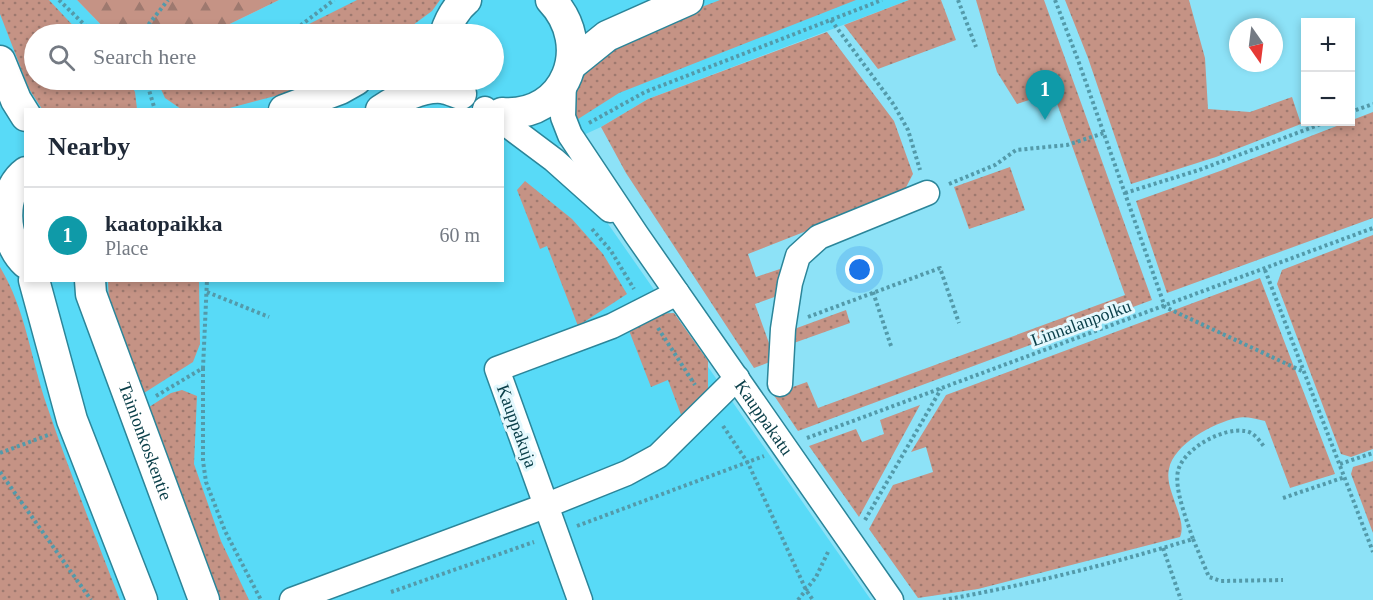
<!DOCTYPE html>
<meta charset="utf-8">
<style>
body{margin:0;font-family:"Times New Roman",serif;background:#f2f2f3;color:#1f2937}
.controls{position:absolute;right:18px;top:18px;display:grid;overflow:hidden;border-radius:0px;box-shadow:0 3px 9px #0003}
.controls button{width:54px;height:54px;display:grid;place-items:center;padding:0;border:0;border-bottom:2px solid #e0e1e3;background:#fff;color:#1f2937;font:30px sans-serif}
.compass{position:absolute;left:1229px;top:18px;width:54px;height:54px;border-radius:50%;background:#fff;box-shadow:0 3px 9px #0003;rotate:166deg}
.you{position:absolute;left:860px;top:270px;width:21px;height:21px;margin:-15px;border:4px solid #fff;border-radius:50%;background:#1a73e8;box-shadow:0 0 0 9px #1a73e833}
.badge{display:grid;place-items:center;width:39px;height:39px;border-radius:50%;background:#b72d00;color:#fff;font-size:20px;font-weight:700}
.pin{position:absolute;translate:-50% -50px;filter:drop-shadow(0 2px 3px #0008)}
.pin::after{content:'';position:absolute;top:32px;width:21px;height:18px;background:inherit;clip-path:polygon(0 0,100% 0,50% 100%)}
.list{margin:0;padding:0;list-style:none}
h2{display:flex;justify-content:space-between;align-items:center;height:78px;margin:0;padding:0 24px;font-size:26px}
h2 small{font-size:20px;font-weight:400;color:#747a83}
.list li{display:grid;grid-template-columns:39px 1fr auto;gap:18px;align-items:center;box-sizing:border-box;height:96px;padding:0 24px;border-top:2px solid #e0e1e3}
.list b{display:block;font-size:22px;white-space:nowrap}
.list p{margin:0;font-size:20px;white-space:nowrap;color:#747a83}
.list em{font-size:20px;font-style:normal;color:#747a83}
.icon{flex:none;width:33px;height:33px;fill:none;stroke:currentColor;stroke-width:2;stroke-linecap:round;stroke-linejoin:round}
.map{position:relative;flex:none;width:1373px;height:600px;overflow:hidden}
.search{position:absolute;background:#fff;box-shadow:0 3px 9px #0003;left:24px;top:24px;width:480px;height:66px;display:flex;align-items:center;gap:15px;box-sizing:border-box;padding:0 21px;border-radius:33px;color:#747a83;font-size:22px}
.panel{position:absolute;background:#fff;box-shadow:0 3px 9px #0003;left:24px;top:108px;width:480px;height:174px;border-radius:0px}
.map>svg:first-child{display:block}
.built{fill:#58daf7;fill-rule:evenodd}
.grass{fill:url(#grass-dots)}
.forest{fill:url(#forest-firs)}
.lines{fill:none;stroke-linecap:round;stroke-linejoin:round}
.minor-casing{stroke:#2b8599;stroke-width:27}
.major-casing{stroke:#2b8599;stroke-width:33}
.path{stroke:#539aaa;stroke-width:4;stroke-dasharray:3 3;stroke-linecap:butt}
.minor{stroke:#fff;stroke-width:24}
.major{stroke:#fff;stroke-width:30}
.labels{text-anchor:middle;stroke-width:6;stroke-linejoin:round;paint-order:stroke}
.street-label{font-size:18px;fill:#093e48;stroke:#e4f8fd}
</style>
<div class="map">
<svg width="1373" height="600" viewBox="0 0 1373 600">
<defs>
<pattern id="grass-dots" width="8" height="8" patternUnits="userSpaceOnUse" patternTransform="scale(1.5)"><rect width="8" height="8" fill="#c59385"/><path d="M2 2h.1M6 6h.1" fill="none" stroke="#9e796f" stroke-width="1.8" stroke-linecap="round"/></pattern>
<pattern id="forest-firs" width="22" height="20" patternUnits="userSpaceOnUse" patternTransform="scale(1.5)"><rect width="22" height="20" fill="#c59385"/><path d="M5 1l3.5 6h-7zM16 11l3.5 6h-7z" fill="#9e796f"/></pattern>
</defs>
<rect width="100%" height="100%" fill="#8de2f7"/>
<path class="built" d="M43 0H77L110 34H34V80H494V34H209L279 0H909L648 99 601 127 555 148 871 600H0V13ZM26 110H502V280H26Z"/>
<g class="grass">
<path d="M0 0H49L81 34H34V80H129L135 92 137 109H42L29 89 0 14Z"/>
<path d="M357 0H440L432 11 401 34H289Z"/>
<path d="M720 0H856L619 93 575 121 574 93 582 72 639 31Z"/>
<path d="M909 0H941L956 40 878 69 844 25Z"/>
<path d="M976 0H1044L1152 300 798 431 773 394 807 382 818 408 1125 295 1053 92 1017 104 997 72Z"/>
<path d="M1065 0H1189L1205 58 1208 109 1250 112 1292 97 1301 124 1216 157 1131 184 1088 58Z"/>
<path d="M827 32 894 121 913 174 903 193 748 254 756 277 780 269 788 292 755 304 775 360 754 368 626 173 601 127 648 99Z"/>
<path d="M180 80H321L279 95 226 109H181L165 98 160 87Z"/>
<path d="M1373 112V218L1167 293 1136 201 1220 171Z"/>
<path d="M1010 167 1025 210 969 229 954 187Z"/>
<path d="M525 181 572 219 603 254 627 294 578 326 547 246 540 249 517 190Z"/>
<path d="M1373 235V449L1351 457 1341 454 1277 284 1282 270Z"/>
<path d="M0 267C26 310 31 360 47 406 69 471 95 535 120 600H0Z"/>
<path d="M1260 278 1335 474 1290 488 1265 421C1256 419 1245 416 1237 418 1213 423 1174 444 1169 469 1164 490 1188 519 1180 537L978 589 918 598 869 529 893 485 933 472 926 447 911 452 946 395Z"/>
<path d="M108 281H199L200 344 193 362 144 393 109 305Z"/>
<path d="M846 310 850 323 791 344 786 332Z"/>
<path d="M674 313 708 361V390L683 420 668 380 651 387 628 328 653 314Z"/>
<path d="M182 390 197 396 194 464 221 541 249 600H220L149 413V407L171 393Z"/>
<path d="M920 405 859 517 809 446 856 429 862 442 884 434 880 420Z"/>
<path d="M1373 461V533L1351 474 1353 467Z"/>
</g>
<path class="forest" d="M77 0H279L209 34H110Z"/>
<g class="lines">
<g class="minor-casing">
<g id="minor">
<path id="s1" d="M564 81 563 117 570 135 636 234 891 600"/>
<path d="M485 109V110"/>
<path d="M502 121 554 160 610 210"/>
<path d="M780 384 783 329 790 283 798 256 819 237 927 193"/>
<path d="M292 600 545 506 627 473 658 456 737 378"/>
<path d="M580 600 497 369 612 326 677 293"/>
</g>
</g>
<g class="major-casing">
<g id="major">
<path d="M445 34C449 21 455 9 466 0"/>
<path d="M0 61 16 100 26 116"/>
<path d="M571 65 607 36 688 0"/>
<path d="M284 110 340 89 356 80"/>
<path d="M381 110C398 99 421 86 442 88 448 89 455 92 461 94"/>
<path d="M502 113C567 118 594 45 551 0"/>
<path d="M26 172C0 191 2 241 26 263"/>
<path d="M34 280 72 420 142 600"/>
<path id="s2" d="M90 280 91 294 204 600"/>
</g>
</g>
<g class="path">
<path d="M59 0 94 34"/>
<path d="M958 0 976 47"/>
<path d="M1055 0 1078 60 1165 307 1304 372"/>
<path d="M831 20 894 105 908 130 920 170"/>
<path d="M141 34 168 0"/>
<path d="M278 34 301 25 334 0"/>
<path d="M139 80 147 87"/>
<path d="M146 80 155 110"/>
<path d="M147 88 168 80"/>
<path d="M1350 112 1373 104"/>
<path d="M589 123 645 92 882 0"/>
<path d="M949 184 995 165 1016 150 1067 145 1104 133"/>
<path d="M1125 193 1199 170 1326 122"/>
<path d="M592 229 611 251 634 289"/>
<path d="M1265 270 1373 552"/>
<path d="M207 292 269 317"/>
<path d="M873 292 891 346"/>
<path d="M808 317 940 268 959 323"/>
<path d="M658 328 695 385"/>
<path d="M203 368V461L206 482 225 531 261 600"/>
<path d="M156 396 203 368 207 280"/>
<path d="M723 426 748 463 806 590 813 600"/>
<path d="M807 438 1373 228"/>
<path d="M0 453 51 434"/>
<path d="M1340 464 1373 453"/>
<path d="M0 472 91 600"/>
<path d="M1283 498 1345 477"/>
<path d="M865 520 941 389"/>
<path d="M577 526 764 456"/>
<path d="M1193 539 1209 577 1221 581 1283 580"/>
<path d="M1163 548 1181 600"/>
<path d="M391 592 534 542"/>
<path d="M798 600 816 577 828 552"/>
<path d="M943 600C1027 585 1111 564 1193 539 1187 521 1174 489 1178 471 1183 449 1223 427 1245 431 1254 432 1260 441 1265 448"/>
</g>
<use href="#minor" class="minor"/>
<use href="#major" class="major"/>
</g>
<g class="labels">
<g class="street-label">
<text transform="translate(1081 323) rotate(-20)" y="6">Linnalanpolku</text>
<text dy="6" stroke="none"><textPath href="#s1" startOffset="398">Kauppakatu</textPath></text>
<text transform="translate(517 426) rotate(70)" y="6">Kauppakuja</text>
<text dy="6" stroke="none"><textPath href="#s2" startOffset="171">Tainionkoskentie</textPath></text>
</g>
</g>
</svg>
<div class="controls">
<button>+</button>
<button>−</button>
</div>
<svg class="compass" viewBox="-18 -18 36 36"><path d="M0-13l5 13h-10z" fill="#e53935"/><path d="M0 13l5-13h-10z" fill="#747a83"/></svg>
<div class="you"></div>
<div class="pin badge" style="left:1045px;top:120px;background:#0f9aa8">1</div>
<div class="search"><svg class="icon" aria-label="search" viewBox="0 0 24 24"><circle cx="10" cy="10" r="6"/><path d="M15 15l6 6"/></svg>Search here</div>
<section class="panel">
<h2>Nearby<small></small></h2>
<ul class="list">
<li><span class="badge" style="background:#0f9aa8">1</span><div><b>kaatopaikka</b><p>Place</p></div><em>60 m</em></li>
</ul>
</section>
</div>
